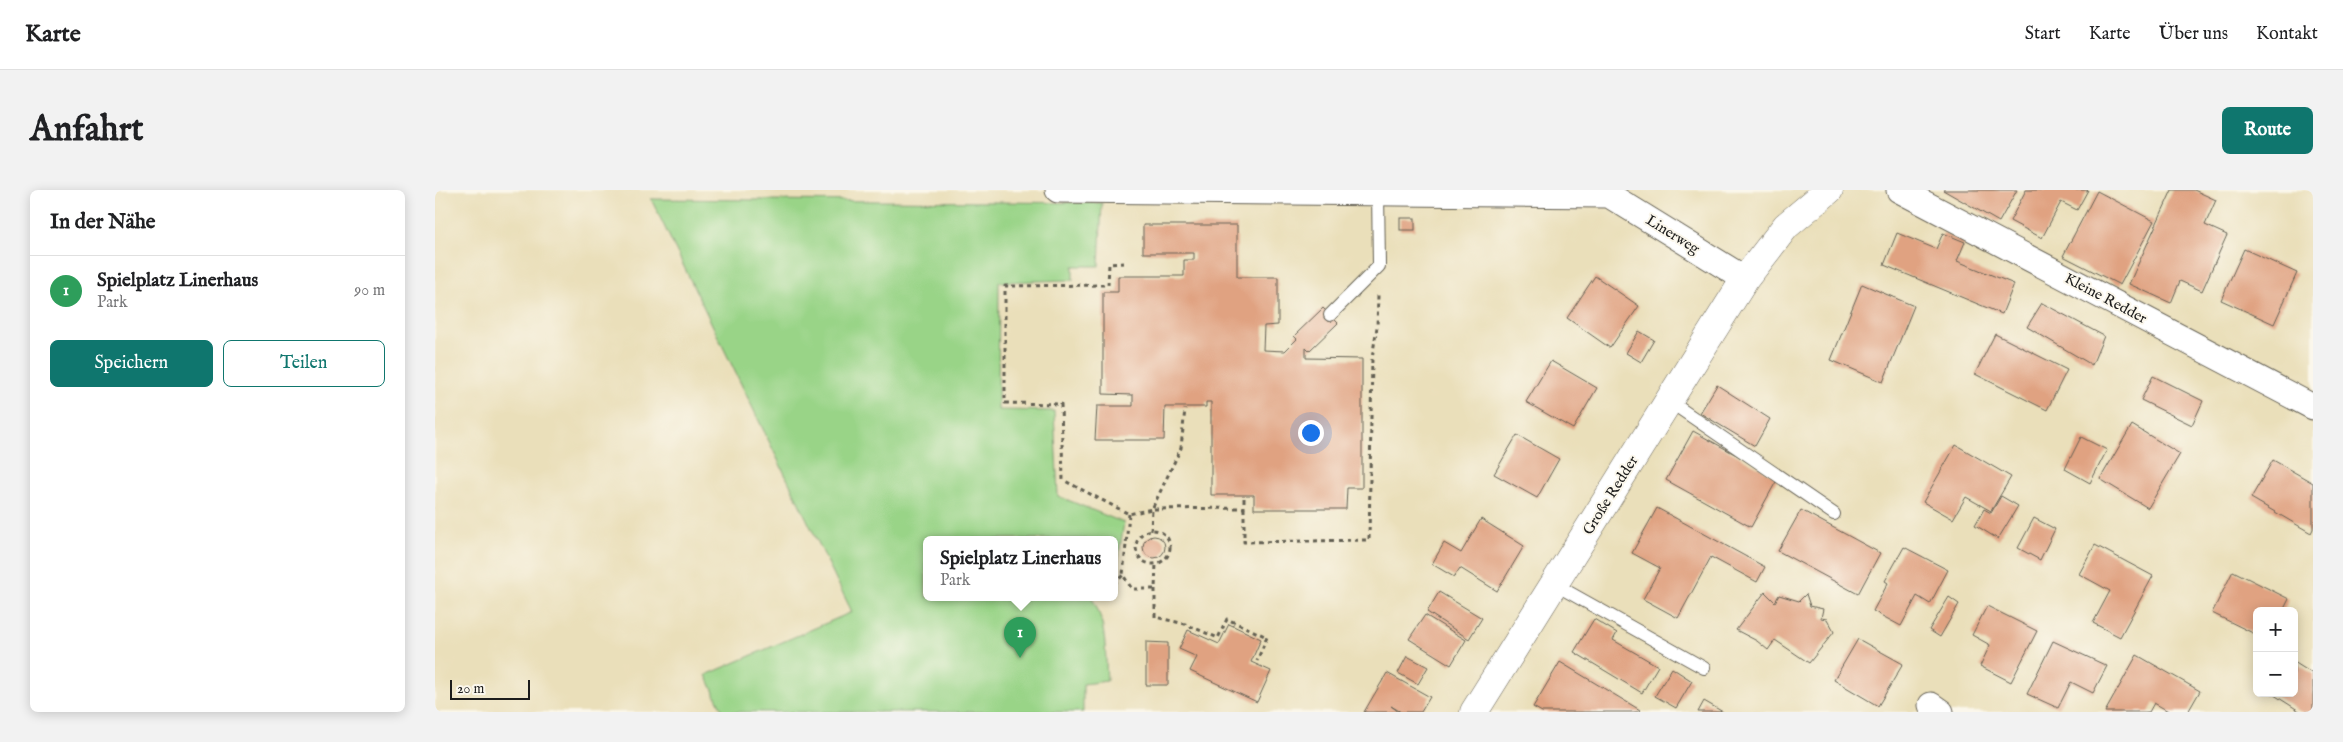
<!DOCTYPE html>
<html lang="de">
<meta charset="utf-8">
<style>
body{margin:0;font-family:"IM FELL English",serif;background:#f2f2f2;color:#202124}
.controls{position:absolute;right:15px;bottom:15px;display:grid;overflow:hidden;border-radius:8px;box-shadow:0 2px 12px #0003}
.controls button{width:45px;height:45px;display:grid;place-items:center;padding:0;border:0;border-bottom:1px solid #e0e0e0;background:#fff;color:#202124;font:25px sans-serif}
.scale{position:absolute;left:15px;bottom:12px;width:80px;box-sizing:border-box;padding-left:5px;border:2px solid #1c1c1c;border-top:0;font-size:14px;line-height:18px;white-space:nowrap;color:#1c1c1c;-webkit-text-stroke:4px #fbf7ec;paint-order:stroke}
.you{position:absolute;left:875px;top:242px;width:18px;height:18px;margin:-12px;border:4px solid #fff;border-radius:50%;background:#1a73e8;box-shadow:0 0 0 8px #1a73e833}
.badge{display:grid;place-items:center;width:32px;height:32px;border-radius:50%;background:#0f766e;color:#fff;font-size:16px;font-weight:700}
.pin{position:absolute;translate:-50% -41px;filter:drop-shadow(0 1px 2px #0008)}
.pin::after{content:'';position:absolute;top:26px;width:18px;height:15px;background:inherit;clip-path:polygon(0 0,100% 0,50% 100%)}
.popup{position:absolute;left:488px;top:346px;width:195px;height:65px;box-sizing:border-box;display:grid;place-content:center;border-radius:8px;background:#fff;filter:drop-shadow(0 1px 4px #0005);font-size:16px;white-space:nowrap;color:#757577}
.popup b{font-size:19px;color:#202124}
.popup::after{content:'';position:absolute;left:50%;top:100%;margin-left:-10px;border:10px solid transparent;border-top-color:#fff}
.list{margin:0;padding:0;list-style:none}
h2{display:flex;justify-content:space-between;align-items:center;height:65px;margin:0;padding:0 20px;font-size:21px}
h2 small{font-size:16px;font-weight:400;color:#757577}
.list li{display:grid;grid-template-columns:32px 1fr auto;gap:15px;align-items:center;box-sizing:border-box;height:70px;padding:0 20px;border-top:1px solid #e0e0e0}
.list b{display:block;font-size:19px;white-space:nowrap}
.list p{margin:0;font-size:16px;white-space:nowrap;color:#757577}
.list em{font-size:16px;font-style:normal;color:#757577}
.actions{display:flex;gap:10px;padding:15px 20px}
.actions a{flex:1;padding:11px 0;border:1px solid #0f766e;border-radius:8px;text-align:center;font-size:18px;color:#0f766e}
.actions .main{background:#0f766e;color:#fff}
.map{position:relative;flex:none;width:1878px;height:522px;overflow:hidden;border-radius:8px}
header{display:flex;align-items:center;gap:30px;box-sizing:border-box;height:70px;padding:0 25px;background:#fff;border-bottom:1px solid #e0e0e0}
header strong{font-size:24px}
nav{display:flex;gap:28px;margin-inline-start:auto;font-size:18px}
.intro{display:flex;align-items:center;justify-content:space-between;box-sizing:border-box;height:120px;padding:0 30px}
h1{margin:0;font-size:35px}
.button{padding:12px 22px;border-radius:8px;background:#0f766e;color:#fff;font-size:18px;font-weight:700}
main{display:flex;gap:30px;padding:0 30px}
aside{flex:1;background:#fff;border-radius:8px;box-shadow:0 2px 12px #0003}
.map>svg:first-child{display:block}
.green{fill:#99d487;stroke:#5a7852}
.building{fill:#e0a281}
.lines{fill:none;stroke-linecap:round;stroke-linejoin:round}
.service-casing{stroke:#646053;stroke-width:14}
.minor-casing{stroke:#646053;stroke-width:27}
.tertiary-casing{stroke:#646053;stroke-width:29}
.path{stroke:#646053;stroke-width:3;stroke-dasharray:4 4;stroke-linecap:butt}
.service{stroke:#fff;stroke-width:12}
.minor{stroke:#fff;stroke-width:25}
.tertiary{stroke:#fff;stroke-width:28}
.labels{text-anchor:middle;stroke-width:4;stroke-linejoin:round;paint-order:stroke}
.street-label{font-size:15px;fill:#1c1c1c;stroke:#fbf7ec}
</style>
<header>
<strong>Karte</strong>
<nav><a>Start</a><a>Karte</a><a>Über uns</a><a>Kontakt</a></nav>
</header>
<div class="intro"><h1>Anfahrt</h1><a class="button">Route</a></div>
<main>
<aside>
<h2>In der Nähe<small></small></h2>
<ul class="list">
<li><span class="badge" style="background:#2e9e5b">1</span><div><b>Spielplatz Linerhaus</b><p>Park</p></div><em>90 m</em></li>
</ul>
<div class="actions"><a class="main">Speichern</a><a>Teilen</a></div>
</aside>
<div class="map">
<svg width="1878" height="522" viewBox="0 0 1878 522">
<rect width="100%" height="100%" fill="#fbf7ec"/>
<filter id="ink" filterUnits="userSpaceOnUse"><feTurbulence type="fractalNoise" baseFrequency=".02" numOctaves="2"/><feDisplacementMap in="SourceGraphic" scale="10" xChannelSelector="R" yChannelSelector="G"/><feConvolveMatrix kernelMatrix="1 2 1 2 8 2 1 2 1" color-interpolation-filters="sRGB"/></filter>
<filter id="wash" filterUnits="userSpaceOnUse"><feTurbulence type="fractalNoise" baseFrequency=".0096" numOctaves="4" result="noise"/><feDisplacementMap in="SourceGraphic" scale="20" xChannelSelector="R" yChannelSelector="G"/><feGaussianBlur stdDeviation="1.12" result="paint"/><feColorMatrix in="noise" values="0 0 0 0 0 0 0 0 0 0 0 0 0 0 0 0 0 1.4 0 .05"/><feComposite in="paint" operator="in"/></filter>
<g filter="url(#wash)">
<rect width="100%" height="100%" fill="#eadfba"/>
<path class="green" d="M216 9 667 13 664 76H638V90L564 92 563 220 619 221 623 306 689 333 681 383 679 386V349H491V407H656C672 430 670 463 672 491L648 494V522H288L271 485 417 422Z"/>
<g id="blocks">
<g class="building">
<path d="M1508 0H1582L1564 32Z"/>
<path d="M1591 0H1653L1642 20 1626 12 1607 48 1575 31Z"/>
<path d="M1737 0H1759L1781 10 1770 35 1792 45 1767 101 1745 91 1736 113 1694 94Z"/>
<path d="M1662 1 1719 31 1685 95 1628 66Z"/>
<rect x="965" y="28" width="15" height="12"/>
<path d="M708 35H802V87H843V135L829 136 828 160 850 161 862 149 859 146 888 118 903 133 874 161 871 158V168L927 169V298H912L911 319H819V305H776V212H771V217H730L729 250H660L662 216H698V205L668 204V102H683V86H749V70H759V63H708Z"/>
<path d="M1462 43 1501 59 1508 43 1530 52 1522 71 1579 94 1567 124 1449 75Z"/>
<path d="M1809 59 1862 83 1839 134 1786 110Z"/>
<path d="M1160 86 1204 116 1175 158 1132 128Z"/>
<path d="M1427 94 1479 116 1448 192 1396 170Z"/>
<path d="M1607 113 1669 146 1657 175 1592 137Z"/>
<path d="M1204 141 1219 150 1206 172 1191 163Z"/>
<path d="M1560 144 1632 180 1612 220 1540 184Z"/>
<path d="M1116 171 1162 198 1138 239 1091 212Z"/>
<path d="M1718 186 1768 211 1757 235 1706 210Z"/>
<path d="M1282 195 1335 229 1320 256 1265 223Z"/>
<path d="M1697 235 1745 264 1713 318 1665 289Z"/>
<path d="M1258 241 1343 288 1316 337 1231 290Z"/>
<path d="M1082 245 1124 269 1102 308 1059 284Z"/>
<path d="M1646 247 1672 260 1655 293 1630 279Z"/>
<path d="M1521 255 1576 287 1556 321 1531 307 1518 329 1488 312Z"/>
<path d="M1838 270 1878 293V339L1876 343 1816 308Z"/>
<path d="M1566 306 1583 316 1563 349 1540 335 1549 319 1556 323Z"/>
<path d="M1222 318 1330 377 1322 392 1276 367 1243 428 1208 409 1225 378 1197 363Z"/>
<path d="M1366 320 1445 363 1423 404 1343 361Z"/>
<path d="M1599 328 1620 339 1605 370 1583 358Z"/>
<path d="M1046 329 1089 356 1062 401 1025 378 1019 387 997 374 1009 353 1026 363Z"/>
<circle cx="719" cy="357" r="11"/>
<path d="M1660 355 1718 386 1685 447 1658 433 1675 401 1644 384Z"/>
<path d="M1469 357 1513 380 1495 414 1482 406 1466 436 1438 421 1453 393 1450 391Z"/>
<path d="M1798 381 1854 409 1848 421H1822V445L1777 423Z"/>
<path d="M1004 402 1047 428 1034 449 992 422Z"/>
<path d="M1330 402 1340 412 1344 405 1364 411 1371 404 1375 416 1388 419 1386 428 1392 429 1399 442 1374 473 1340 450 1333 460 1322 451 1301 440Z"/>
<path d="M1514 407 1524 414 1505 447 1494 440Z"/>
<path d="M1552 416 1602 441 1576 492 1545 476 1555 455 1537 445Z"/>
<path d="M990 425 1031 450 1016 475 974 449Z"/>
<path d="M1159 429 1182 443 1178 450 1223 476 1207 503 1139 462Z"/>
<path d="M794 434 826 449 816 472 836 481 822 512 755 481 762 467 744 459 753 440 784 454Z"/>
<path d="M1423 449 1468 474 1443 516 1399 490Z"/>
<path d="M1618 451 1672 476 1658 503 1636 492 1623 518 1592 504Z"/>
<path d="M711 452 733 453V495H711Z"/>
<path d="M1702 465 1765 501 1753 522H1735L1719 513 1714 522H1670Z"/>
<path d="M972 466 993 477 983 494 963 483Z"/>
<path d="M1125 472 1205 520 1204 522H1107L1098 517Z"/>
<path d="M1859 472 1878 484V522H1866L1836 503H1859Z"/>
<path d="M1237 478 1257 491 1241 518 1220 506Z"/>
<path d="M952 483 995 507 986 522H966L956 516 964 522H929Z"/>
<path d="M1269 511 1288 522H1263Z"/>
</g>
</g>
</g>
<g filter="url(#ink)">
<use href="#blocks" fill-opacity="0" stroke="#646053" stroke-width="1"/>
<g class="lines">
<g class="service-casing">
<g id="service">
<path d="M895 125 944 76 943 0"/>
<path d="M1234 211 1399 324"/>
<path d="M1119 394 1269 478"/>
</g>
</g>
<g class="minor-casing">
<g id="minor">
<path d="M623 0 1174 5 1310 89"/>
<path d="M1464 0 1878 217"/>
<path d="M1496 515 1506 522"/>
</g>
</g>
<g class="tertiary-casing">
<path id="tertiary" d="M1039 522 1310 89 1351 36 1394 0"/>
</g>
<g class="path">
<path d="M689 73 674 74 673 95 570 96V213L626 214 628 290 694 324 717 319 746 258 750 219"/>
<path d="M809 318V352L934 350 937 168 942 137 943 105"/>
<path d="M694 324 688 385 697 399H720L721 373"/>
<circle cx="718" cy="357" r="17"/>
<path d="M716 341 717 319 809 318V305"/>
<path d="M679 394 688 385"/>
<path d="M720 399V427L750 434 783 448 792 429 832 447 822 471"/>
</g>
<use href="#service" class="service"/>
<use href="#minor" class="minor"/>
<use href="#tertiary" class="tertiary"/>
</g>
</g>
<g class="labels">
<g class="street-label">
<text transform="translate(1238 44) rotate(32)" y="5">Linerweg</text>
<text transform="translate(1671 108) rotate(28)" y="5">Kleine Redder</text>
<text transform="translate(1175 305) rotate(-58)" y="5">Große Redder</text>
</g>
</g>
</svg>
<div class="controls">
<button>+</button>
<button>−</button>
</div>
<div class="scale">20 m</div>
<div class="you"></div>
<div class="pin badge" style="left:585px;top:468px;background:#2e9e5b">1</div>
<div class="popup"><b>Spielplatz Linerhaus</b>Park</div>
</div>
</main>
